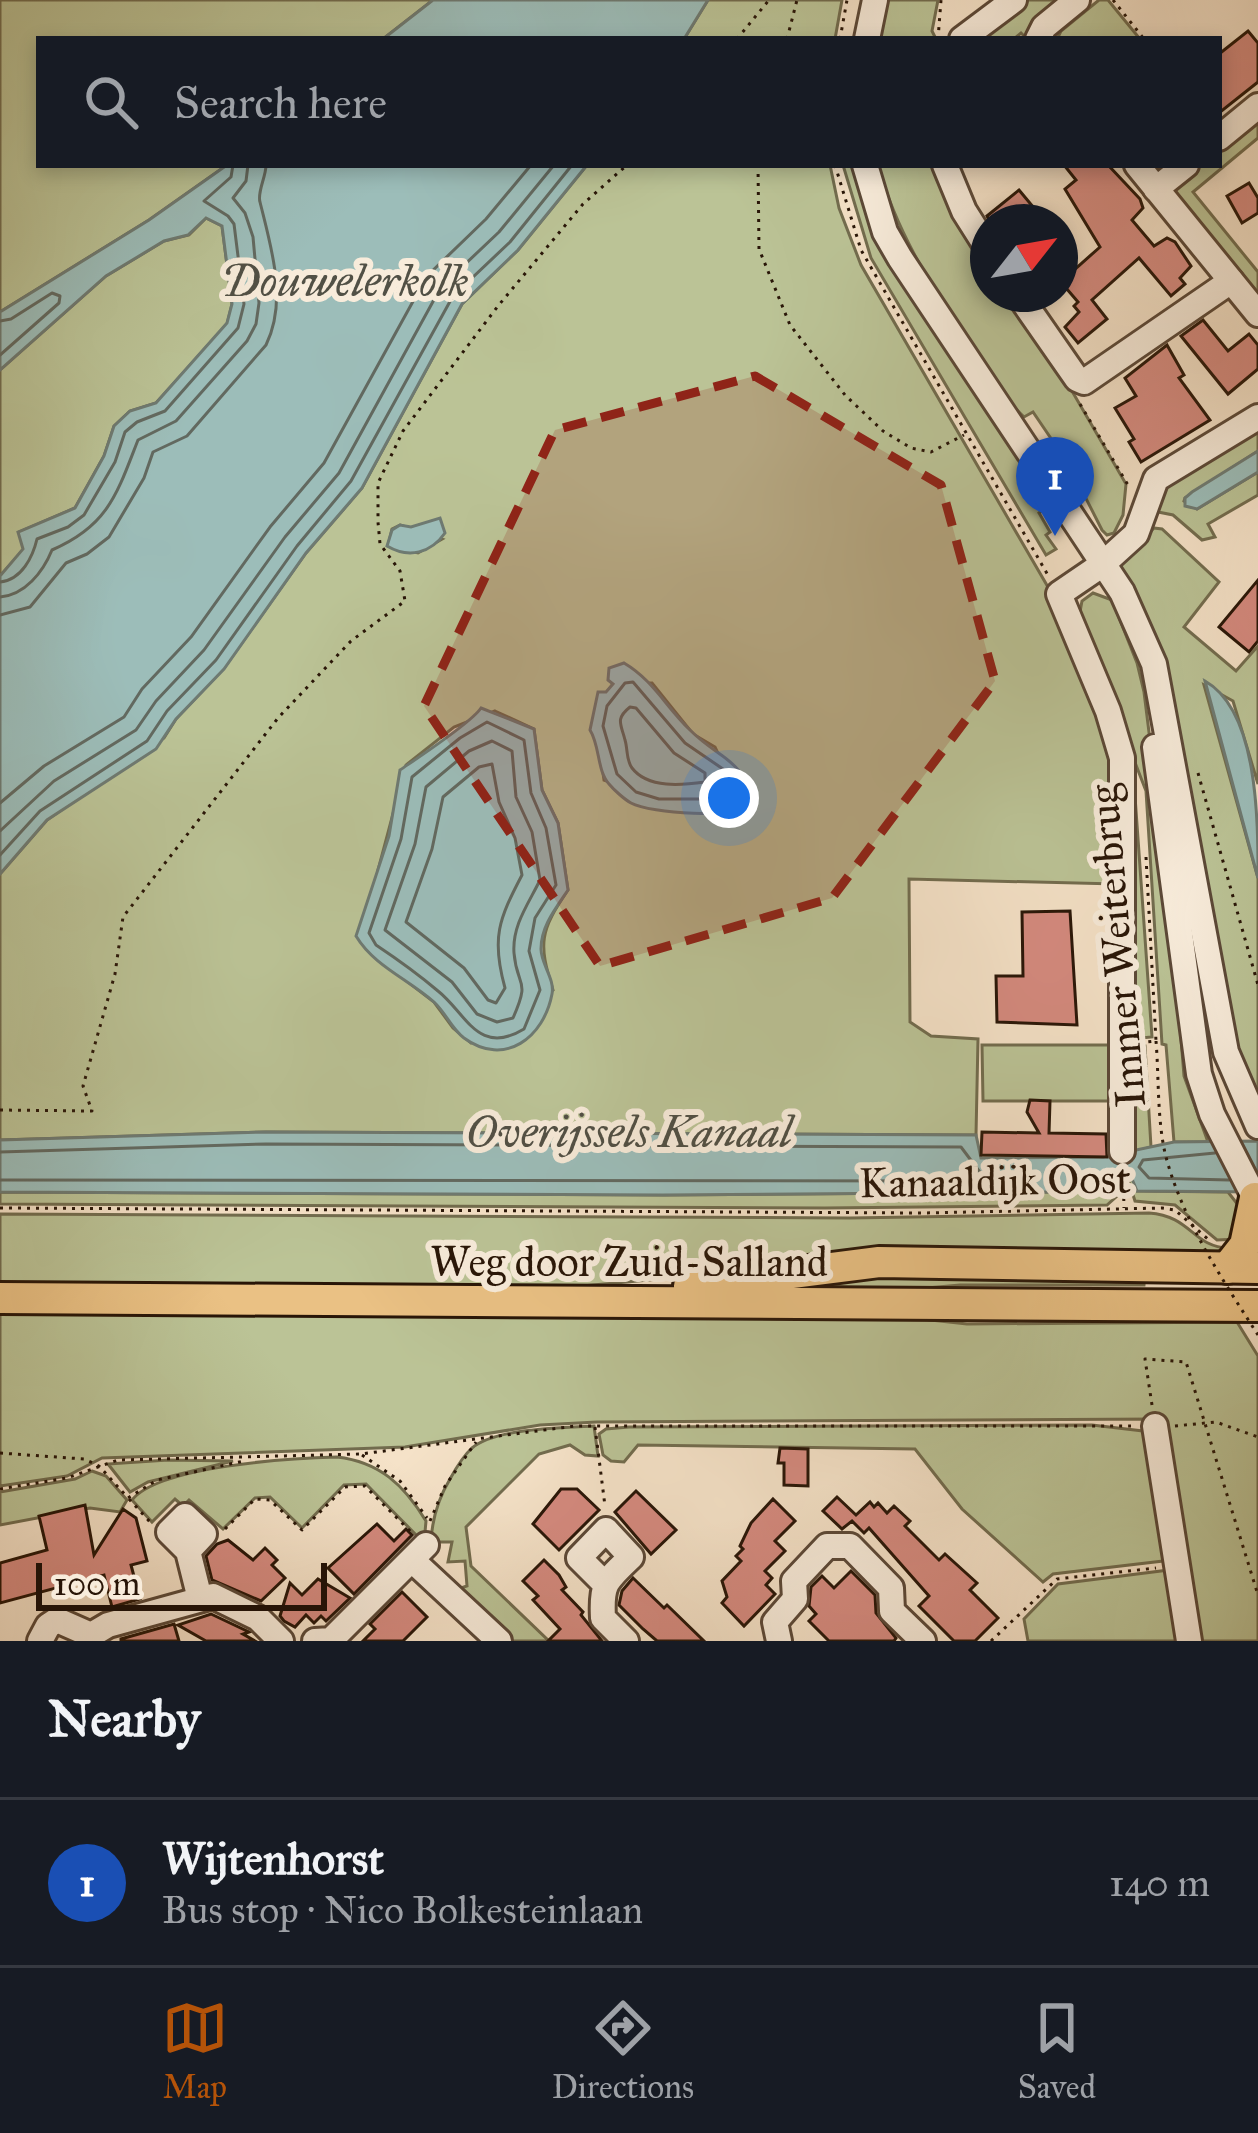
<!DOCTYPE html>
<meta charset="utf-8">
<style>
body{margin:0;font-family:"IM FELL Great Primer",serif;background:#20242c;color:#f1f3f6}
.compass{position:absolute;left:970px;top:204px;width:108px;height:108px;border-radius:50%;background:#171b24;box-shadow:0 6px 18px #0003;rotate:59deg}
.scale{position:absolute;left:36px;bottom:30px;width:291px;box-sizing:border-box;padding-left:12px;border:6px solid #281507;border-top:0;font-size:33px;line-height:42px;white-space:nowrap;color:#281507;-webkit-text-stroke:9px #f8ecdb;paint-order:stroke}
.you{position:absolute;left:729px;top:798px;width:42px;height:42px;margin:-30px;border:9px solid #fff;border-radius:50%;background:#1a73e8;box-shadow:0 0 0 18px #1a73e833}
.badge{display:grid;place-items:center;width:78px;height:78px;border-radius:50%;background:#b45309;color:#fff;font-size:39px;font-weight:700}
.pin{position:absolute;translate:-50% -99px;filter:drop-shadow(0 3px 6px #0008)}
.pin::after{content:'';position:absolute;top:63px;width:42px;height:36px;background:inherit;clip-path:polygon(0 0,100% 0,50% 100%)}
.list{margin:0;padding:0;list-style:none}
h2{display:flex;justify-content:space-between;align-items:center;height:156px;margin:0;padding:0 48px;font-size:51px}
h2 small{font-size:39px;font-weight:400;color:#9ea1a6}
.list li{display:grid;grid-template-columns:78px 1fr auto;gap:36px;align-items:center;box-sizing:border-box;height:168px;padding:0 48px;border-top:3px solid #363941}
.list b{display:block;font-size:45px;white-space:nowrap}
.list p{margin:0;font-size:39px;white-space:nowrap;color:#9ea1a6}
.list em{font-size:39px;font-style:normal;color:#9ea1a6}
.icon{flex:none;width:66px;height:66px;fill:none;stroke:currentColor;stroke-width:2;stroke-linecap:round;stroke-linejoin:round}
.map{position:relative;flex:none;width:1258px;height:1641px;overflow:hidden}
.search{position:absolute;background:#171b24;box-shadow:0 6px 18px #0003;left:36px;right:36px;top:36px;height:132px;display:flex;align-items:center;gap:30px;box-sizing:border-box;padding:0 42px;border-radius:0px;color:#9ea1a6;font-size:45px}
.sheet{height:324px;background:#171b24}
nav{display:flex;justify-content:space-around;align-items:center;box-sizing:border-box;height:168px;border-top:3px solid #363941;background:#171b24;font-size:33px;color:#9ea1a6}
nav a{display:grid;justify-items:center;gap:6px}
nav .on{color:#b45309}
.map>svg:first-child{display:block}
.green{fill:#bbc396;stroke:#726c4e;stroke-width:3;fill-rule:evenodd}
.water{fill:#9cbdb9;stroke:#6e7a72;stroke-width:3}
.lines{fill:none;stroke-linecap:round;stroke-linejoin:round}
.shore{stroke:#626960;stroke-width:3}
.building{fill:#d58a7f;stroke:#281507;stroke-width:3}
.minor-casing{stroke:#5b4837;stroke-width:30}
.major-casing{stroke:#281507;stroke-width:36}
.path{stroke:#281507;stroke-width:3;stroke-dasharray:3 6;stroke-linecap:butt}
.minor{stroke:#f8ecdb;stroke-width:24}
.major{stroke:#eac184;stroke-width:30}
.path-bridge{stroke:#281507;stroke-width:3;stroke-dasharray:3 6;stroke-linecap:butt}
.marked{fill:#8f2418;fill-opacity:0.2;stroke:#8f2418;stroke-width:9;stroke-dasharray:24 15;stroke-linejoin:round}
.labels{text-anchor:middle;stroke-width:12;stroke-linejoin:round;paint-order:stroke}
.street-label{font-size:42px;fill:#281507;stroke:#f8ecdb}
.water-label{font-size:45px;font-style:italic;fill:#515045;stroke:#f8ecdb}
</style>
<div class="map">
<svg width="1258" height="1641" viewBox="0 0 1258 1641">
<rect width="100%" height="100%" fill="#f5e2c8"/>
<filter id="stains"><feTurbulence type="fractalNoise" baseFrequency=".00167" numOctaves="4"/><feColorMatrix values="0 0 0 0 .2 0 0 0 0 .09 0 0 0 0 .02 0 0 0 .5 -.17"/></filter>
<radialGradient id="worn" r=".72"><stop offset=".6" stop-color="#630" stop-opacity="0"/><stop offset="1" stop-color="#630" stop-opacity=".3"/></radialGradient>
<g class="green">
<path d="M0 0H433L383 39H39V165H227L149 220 0 312Z"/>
<path d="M708 0H842L835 39H684Z"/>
<path d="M887 0H938L932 31 936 39H880Z"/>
<path d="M1027 0H1066L1027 39 1021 33 1014 39H977Z"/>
<path d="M1099 0H1108L1140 39H1057L1061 31Z"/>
<path d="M1258 116V138L1193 192 1258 272V300L1175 196 1174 190 1197 165H1219V147Z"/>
<path d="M587 165H830L839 208 861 265 1052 594 1113 742 1116 884 909 879 910 1022 931 1036 978 1039 976 1135 266 1132 0 1140V874L47 820 164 738 176 719 224 668 306 553 362 488 462 304 518 250ZM400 525 442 539 418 553 388 546 392 529ZM652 683 693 734 715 747 746 812 693 810 604 780C600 752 593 707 613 684ZM495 711 534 729 542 790 558 823 568 890C540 931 538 943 553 990L471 1043 453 1028 434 1002 396 973 378 870 406 765 454 727Z"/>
<path d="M843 165H853L881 248 1018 455 1043 510 1039 513 1050 532 1046 535 1056 549 1046 555 871 258Z"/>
<path d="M878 165H937L988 261V294H1010L1065 379 1126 484 1123 515 1114 533 1107 535 1102 530 1069 465 1033 412 1024 417 1012 405C961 328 902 255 878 165Z"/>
<path d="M206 218 222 226 232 304 227 324 156 403 130 411 114 426 104 456 75 508 19 532 24 549 0 576V370L106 276 164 241 189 235Z"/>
<path d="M1258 426V451L1185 498 1184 501 1197 509 1258 472V495L1208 524 1215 537 1202 540 1173 515 1153 511 1154 494Z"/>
<path d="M1154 528 1162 529 1219 582 1184 627 1236 671 1258 646V784L1233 701 1204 685 1258 878V1111L1239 1068 1121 569V562Z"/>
<path d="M1093 593 1112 600 1137 663 1144 692 1170 901 1184 1076 1208 1142H1174L1166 1045 1162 1044 1146 791 1079 617 1082 601Z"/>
<path d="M1134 782 1152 1037 1129 1039Z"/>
<path d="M982 1045H1112V1101H983Z"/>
<path d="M1145 1046 1151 1147 1131 1153 1129 1047Z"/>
<path d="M1117 1179V1196L1107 1205 825 1208 0 1204V1192L663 1195 1053 1192 1098 1191 1100 1180Z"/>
<path d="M1128 1179H1133L1137 1191 1228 1192 1242 1210 1239 1239 1217 1240 1175 1205 1135 1201Z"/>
<path d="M1149 1213C1192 1216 1192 1247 1229 1248L1224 1254 783 1268 537 1290 0 1287V1214L850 1218Z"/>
<path d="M874 1273 1145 1274 1144 1285H960L883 1292H796L795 1279Z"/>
<path d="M0 1310 885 1315 967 1324 1237 1322 1258 1356V1641H1194L1159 1419 597 1422 540 1425 405 1447 102 1458 67 1476 0 1486Z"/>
<path d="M1092 1425 1143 1431 1151 1436 1169 1556 1163 1561 1053 1574 1043 1582 962 1509 915 1449 638 1445 624 1462 611 1461 603 1455 599 1434 606 1429 629 1427Z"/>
<path d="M594 1426 598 1456 585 1455 570 1445 539 1454 466 1527 471 1566 549 1641H506L455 1590 467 1586 465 1561 448 1562 452 1542H431C432 1519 438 1499 450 1479 456 1468 463 1456 472 1448 496 1428 563 1428 594 1426Z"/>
<path d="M337 1457C380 1462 404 1485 426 1521L424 1543 366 1484 344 1485 302 1528 270 1497 255 1498 223 1529 189 1500 183 1506 175 1499 152 1522 132 1500C159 1466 292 1458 337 1457Z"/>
<path d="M168 1460 233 1461 148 1482 130 1492 108 1464Z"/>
<path d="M92 1471 106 1476 127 1500 120 1512 90 1508 0 1525V1492L75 1479Z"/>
<path d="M1169 1570 1179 1641H1028L1024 1619 1058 1584Z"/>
</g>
<g class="water">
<path d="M433 0H708L684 39H383Z"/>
<path d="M227 165H587L518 250 462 304 362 488 306 553 224 669 176 719 156 749 47 820 0 874V576L23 549 18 532 75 508 104 456 114 426 130 411 156 403 227 323 232 304 222 226 206 218 188 235 164 241 106 276 0 370V312L149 220Z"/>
<path d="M1258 451V472L1197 509 1185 506V498L1192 492Z"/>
<path d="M440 518 445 533C431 553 409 559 387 546L392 530 400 525 411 527Z"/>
<path d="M624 663C653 680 666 707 690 730 722 762 740 754 755 807 736 818 651 814 631 803 624 799 614 790 609 784 597 771 600 746 590 730L598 692H606L613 684 608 680 609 668Z"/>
<path d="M1205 681C1258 711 1258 819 1258 878Z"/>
<path d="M481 708 534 729 542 790 558 823 568 890C556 908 541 926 541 949 541 964 555 979 552 994 544 1037 505 1068 464 1038 451 1028 446 1013 434 1002 408 979 374 966 356 936L389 836 400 770C419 757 471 723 481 708Z"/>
<path d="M266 1132 976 1135 981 1158 1103 1157 1174 1142 1258 1141V1192L1137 1191 1132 1179 1100 1180 1098 1191 1053 1192 663 1195 0 1192V1140Z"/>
</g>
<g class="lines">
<g class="shore">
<path d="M0 321 11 319 52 293 60 296 59 303 0 355"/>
<path d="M0 582C22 580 33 556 37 539L68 527 84 515 115 462 125 432 137 422 165 411 238 328 244 304 234 224 228 216 204 201 231 177 233 165"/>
<path d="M0 597C25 595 43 572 52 550 108 526 117 494 138 440L176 421 247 341 256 324 259 303 253 237 245 213 233 198 246 181 248 165"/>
<path d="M0 615 30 607 66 563 87 554 109 537 144 478 153 452 187 436 266 345C288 300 271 247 260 202 257 192 266 177 266 165"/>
<path d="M633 682 685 743 723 769 738 792 736 799H659L636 792 617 774 603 726 607 706 625 683Z"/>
<path d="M630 707 636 708 674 753 705 773V782C683 785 648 789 632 768 626 760 628 750 625 740 621 724 615 719 630 707Z"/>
<path d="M487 722 524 740 531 793 546 828 556 885 535 918 529 951 540 990 524 1029C478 1057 466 1013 438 991 418 974 397 959 376 945L369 933 401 839 412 777 460 738Z"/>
<path d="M492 741 512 751 516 797 532 832 540 880C529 903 512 925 514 953 517 989 531 977 513 1018L497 1022 477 1014 452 982 385 930 415 844 426 787 469 751Z"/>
<path d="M492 764 499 802 515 838 522 875C499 919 491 938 505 988L496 1003 488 1000 464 968 406 922 432 849 443 797 479 767Z"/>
<path d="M0 803 44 766 124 717 142 689 191 637 270 527 324 463 427 276 486 219 531 165"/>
<path d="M0 831 54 781 136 730 156 701 204 650 285 537 339 473 441 287 499 232 554 165"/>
<path d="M0 855 40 811 147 741 167 711 216 660 297 546 351 481 453 296 510 242 572 165"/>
<path d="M0 1152 266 1144 961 1147 982 1175 976 1181 0 1180"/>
<path d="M1215 1153 1143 1160 1139 1167 1149 1178 1229 1180"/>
</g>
</g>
<g class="building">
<path d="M1248 31 1258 43V82L1219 113V54Z"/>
<path d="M1064 165H1108L1140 199 1143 208 1132 220 1154 246 1167 238 1175 242 1191 266 1180 278 1185 284 1171 296 1139 258 1092 300 1107 319 1078 343 1065 327 1079 312 1074 306 1078 302 1060 281V271L1069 264 1074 270 1100 247 1065 189 1076 180Z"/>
<path d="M1249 183 1258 198V213L1242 223 1227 196Z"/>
<path d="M1019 190 1039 214 1029 222H990L987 216Z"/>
<path d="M1203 320 1228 351 1249 334 1258 345V369L1228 394 1181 336Z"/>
<path d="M1167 345 1184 375 1179 378 1210 420 1141 462 1129 442 1134 439 1115 408 1136 396 1125 378Z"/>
<path d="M1258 580V641L1249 652 1219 627Z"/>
<path d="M1070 911 1077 1025 997 1022 996 976H1023L1022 912Z"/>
<path d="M1030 1100 1050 1101 1049 1133 1106 1134 1107 1157 981 1155 982 1132 1039 1133 1027 1112Z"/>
<path d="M780 1448 808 1449V1486L784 1485V1463H778Z"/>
<path d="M561 1489H577L599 1510 559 1550 533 1524Z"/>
<path d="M636 1491 676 1530 651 1554 615 1512Z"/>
<path d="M837 1497 856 1515 870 1502 874 1507 878 1503 887 1513 894 1506 910 1521 905 1526 939 1560 945 1554 977 1583 970 1590 998 1618 975 1641H954L919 1606 929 1596 869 1528 864 1533 852 1521 842 1529 823 1511Z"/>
<path d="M773 1499 795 1521 775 1541 785 1551 765 1571 772 1578 766 1585 775 1594 744 1626 722 1603 727 1597 722 1581 741 1561 736 1556 743 1549 740 1546 751 1523Z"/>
<path d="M85 1505 94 1555 123 1509 136 1518 147 1561 131 1565 140 1599 112 1607 104 1575 0 1603V1563L47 1550 39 1516Z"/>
<path d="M377 1524 394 1541 406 1529 412 1535 354 1594 328 1568Z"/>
<path d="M228 1540 253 1560 265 1548 277 1560 272 1565 285 1578 261 1601 212 1580 206 1556 217 1544Z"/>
<path d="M544 1560 559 1575 566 1587 562 1590 583 1612 581 1615 602 1641H548L560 1629 533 1600 538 1596 523 1581Z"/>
<path d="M851 1571 875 1595 876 1613 896 1638 894 1641H829L809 1621 816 1614 809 1606 811 1587 822 1576 834 1588Z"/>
<path d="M633 1578 664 1608 667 1605 704 1641H657L643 1629 619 1605 622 1591Z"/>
<path d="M318 1579 350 1598 326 1621 321 1616 314 1623 306 1615 295 1627 284 1621 280 1616 290 1583 302 1595Z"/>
<path d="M402 1592 427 1617 403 1641H363L375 1629 370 1624Z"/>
<path d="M211 1614 249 1632 243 1634 255 1641H206L178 1625Z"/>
<path d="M174 1624 179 1641H121V1639Z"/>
</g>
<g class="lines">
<g class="minor-casing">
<g id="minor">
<path d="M867 39 875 0"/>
<path d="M962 39 1014 0"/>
<path d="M1038 39 1044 27 1077 0"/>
<path d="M1219 138 1258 106"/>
<path d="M865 165 885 232 900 258 1122 592 1154 664 1226 1052 1258 1126"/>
<path d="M945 165 964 211 988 249"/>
<path d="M1137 165 1258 314"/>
<path d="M1156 189 1186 165"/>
<path d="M1018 294 1077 379 1084 382 1231 281"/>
<path d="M1155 747 1199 1074 1212 1114 1258 1204"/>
<path d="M1122 1151V758L1108 711 1059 594 1103 564 1136 534 1156 479 1258 417"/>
<path d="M1155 1426 1189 1641"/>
<path d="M188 1551 204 1534 185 1516 169 1532 188 1551 200 1599"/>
<path d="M412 1560 499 1641"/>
<path d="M604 1583 579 1558 606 1530 631 1557C606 1581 601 1583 603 1618L626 1641"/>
<path d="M40 1641 48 1626 57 1620 91 1635 108 1625 213 1596 258 1618 281 1641"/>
<path d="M315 1641 331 1640 426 1545"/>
<path d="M779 1641 775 1622 795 1599 794 1581 827 1546H850L891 1588 892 1611 923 1641"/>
</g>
</g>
<g class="major-casing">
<g id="major">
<path d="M1227 1268 1245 1245 1255 1198"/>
<path d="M689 1286 879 1262 1258 1268"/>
<path d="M0 1298 1258 1306"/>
</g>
</g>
<g class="path">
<path d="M1113 0 1144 39"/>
<path d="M737 39 769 0"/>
<path d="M787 39 797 0"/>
<path d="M840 39 847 0"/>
<path d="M938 39 941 0"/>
<path d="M758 165 759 249 790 325 845 395 883 431 911 448 931 452 964 435"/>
<path d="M835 165 861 250 1049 577"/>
<path d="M1080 404 1128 485"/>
<path d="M1198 773 1258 985"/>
<path d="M1146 857 1156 1041 1147 1042"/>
<path d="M0 1110 92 1111 83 1086 115 974 123 917 278 718 351 641 405 601 400 571 380 544 378 522V483L403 431 498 306 583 204 627 165"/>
<path d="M1123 1171 1124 1208"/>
<path d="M0 1208 923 1213 1162 1208 1175 1210 1209 1240"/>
<path d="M1152 1405 1145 1359 1186 1362 1258 1595"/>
<path d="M1175 1426 1216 1422 1258 1437"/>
<path d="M595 1427 605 1506"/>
<path d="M0 1453 84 1459 99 1466 128 1498 157 1480 244 1461"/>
<path d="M362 1455 400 1481 427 1518"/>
<path d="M0 1489 67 1478 118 1460 361 1454 575 1426H1131"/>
<path d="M129 1499 151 1523"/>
<path d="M430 1521 445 1486 476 1442"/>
<path d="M225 1529 255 1499 270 1500 302 1530 345 1487 365 1486 411 1532"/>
<path d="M991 1641 1057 1579 1156 1568"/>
</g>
<use href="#minor" class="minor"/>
<use href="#major" class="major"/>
<path class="path-bridge" d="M1156 1041C1159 1077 1157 1117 1165 1153 1181 1218 1222 1279 1258 1335"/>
</g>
<path class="marked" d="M755 376 941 485 995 681 832 898 600 966 424 706 555 430Z"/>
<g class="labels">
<g class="street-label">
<text transform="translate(1116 946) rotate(-95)" y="15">Immer Weiterbrug</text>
<text transform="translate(995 1180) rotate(-1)" y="15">Kanaaldijk Oost</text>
<text x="629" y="1276">Weg door Zuid-Salland</text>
</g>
<g class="water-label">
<text x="345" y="296">Douwelerkolk</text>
<text x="629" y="1147">Overijssels Kanaal</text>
</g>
</g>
<rect width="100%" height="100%" filter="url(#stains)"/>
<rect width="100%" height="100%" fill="url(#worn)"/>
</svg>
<svg class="compass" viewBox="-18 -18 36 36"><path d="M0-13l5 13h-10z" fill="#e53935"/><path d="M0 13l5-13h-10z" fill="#9ea1a6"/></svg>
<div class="scale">100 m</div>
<div class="you"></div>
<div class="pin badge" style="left:1055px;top:536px;background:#1a4fb4">1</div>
<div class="search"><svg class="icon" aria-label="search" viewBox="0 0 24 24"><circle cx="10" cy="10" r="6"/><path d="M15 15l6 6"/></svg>Search here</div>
</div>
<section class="sheet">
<h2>Nearby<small></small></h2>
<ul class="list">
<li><span class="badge" style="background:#1a4fb4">1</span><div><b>Wijtenhorst</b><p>Bus stop · Nico Bolkesteinlaan</p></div><em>140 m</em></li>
</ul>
</section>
<nav>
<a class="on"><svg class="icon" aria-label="map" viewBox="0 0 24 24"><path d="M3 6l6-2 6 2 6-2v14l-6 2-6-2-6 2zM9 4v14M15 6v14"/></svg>Map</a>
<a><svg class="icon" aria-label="directions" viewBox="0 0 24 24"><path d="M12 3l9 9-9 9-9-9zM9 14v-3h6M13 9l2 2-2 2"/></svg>Directions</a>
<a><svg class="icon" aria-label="saved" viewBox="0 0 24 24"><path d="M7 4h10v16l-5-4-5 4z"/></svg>Saved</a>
</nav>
